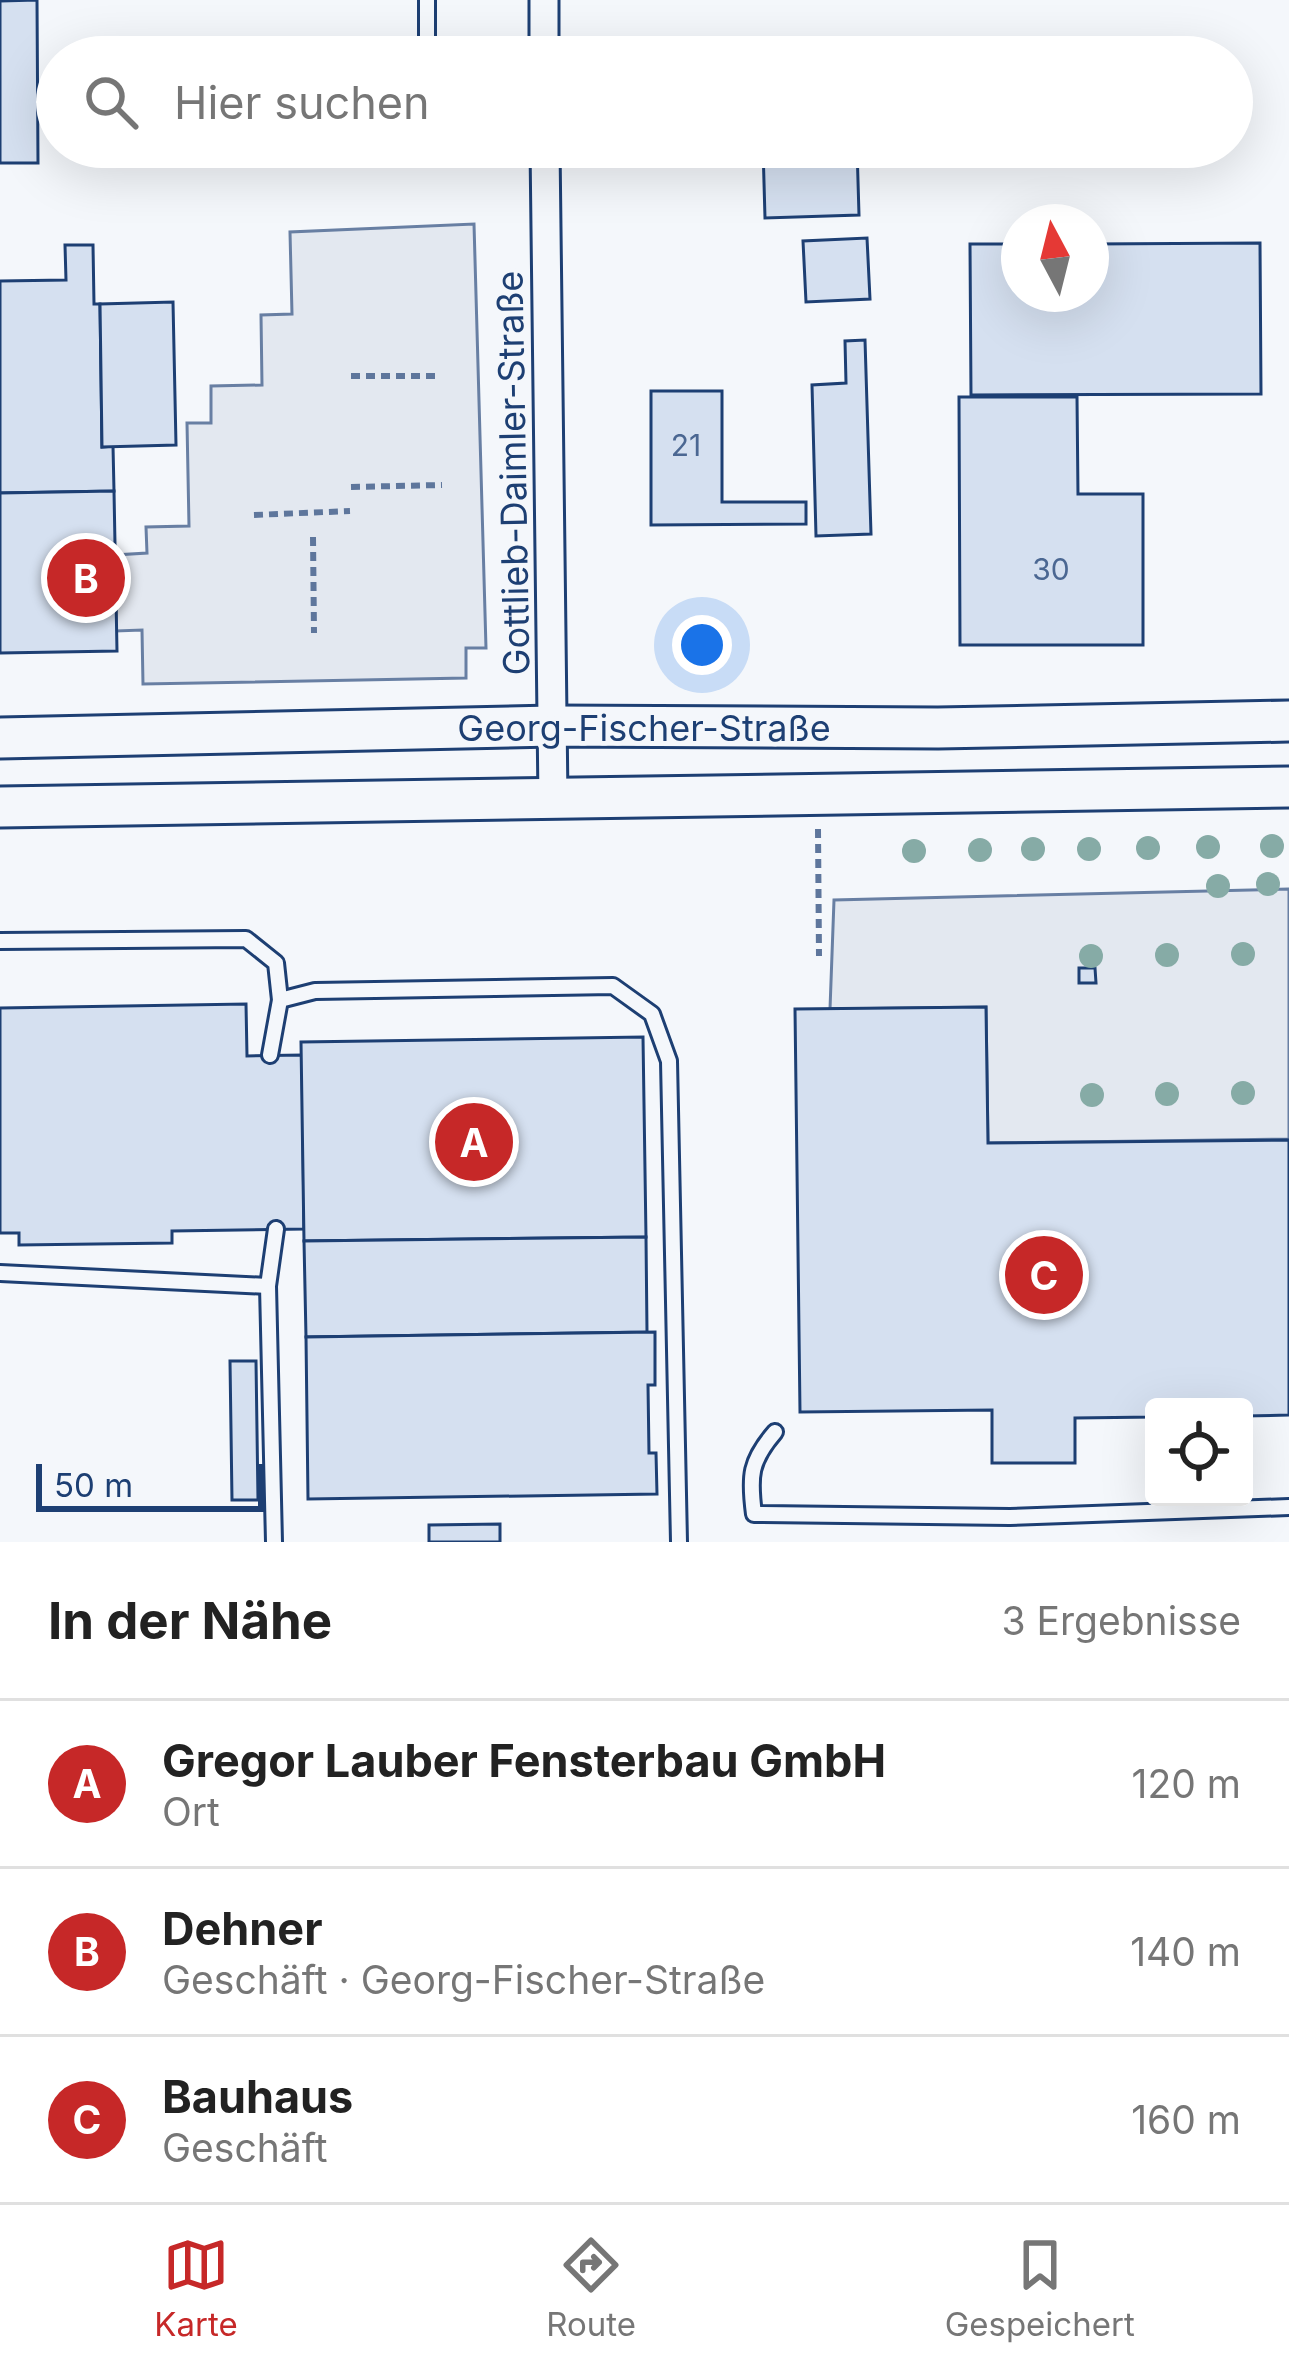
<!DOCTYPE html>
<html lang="de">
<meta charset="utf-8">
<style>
body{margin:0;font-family:Inter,sans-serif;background:#f6f6f6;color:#222}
.controls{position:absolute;right:36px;bottom:36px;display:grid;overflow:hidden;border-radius:12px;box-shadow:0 12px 48px #0002}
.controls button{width:108px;height:108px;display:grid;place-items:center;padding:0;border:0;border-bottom:3px solid #e0e0e0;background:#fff;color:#222;font:60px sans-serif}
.compass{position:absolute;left:1001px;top:204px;width:108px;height:108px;border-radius:50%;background:#fff;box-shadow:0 12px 48px #0002;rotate:353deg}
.scale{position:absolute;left:36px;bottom:30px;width:228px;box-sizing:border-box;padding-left:12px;border:6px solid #1d3f73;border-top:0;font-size:33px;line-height:42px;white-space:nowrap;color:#1d3f73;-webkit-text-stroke:9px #f4f7fb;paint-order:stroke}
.you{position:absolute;left:702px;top:645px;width:42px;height:42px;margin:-30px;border:9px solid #fff;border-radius:50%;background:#1a73e8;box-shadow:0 0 0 18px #1a73e833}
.badge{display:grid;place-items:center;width:78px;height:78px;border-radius:50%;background:#c62828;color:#fff;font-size:39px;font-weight:700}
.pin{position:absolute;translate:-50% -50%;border:6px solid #fff;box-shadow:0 3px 12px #0006}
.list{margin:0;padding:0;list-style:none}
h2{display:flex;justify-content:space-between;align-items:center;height:156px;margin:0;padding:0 48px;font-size:51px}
h2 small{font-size:39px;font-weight:400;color:#767676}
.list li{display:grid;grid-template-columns:78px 1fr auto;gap:36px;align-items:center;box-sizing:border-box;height:168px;padding:0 48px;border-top:3px solid #e0e0e0}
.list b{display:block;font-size:45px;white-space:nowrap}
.list p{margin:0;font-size:39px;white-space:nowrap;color:#767676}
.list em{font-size:39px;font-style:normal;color:#767676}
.icon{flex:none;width:66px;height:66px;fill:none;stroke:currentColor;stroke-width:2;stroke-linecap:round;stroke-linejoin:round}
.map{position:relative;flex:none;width:1289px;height:1542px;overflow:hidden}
.search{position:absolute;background:#fff;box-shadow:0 12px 48px #0002;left:36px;right:36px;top:36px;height:132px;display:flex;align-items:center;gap:30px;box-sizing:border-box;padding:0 42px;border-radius:66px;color:#767676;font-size:45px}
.sheet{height:660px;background:#fff}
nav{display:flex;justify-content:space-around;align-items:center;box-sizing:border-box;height:168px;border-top:3px solid #e0e0e0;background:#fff;font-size:33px;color:#767676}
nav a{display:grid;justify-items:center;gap:6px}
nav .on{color:#c62828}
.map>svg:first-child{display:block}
.parking{fill:#e3e8f0;stroke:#687fa3;stroke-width:3}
.building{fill:#d5e0f0;stroke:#1d3f73;stroke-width:3}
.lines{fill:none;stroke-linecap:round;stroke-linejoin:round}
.lane-casing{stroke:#1d3f73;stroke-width:20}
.street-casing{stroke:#1d3f73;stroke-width:33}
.secondary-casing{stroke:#1d3f73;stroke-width:45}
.path{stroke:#5e769c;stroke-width:6;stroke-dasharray:9 6;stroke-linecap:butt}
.lane{stroke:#f4f7fb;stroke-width:14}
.street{stroke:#f4f7fb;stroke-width:27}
.secondary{stroke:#f4f7fb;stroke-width:39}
.tree{fill:#86aba6}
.labels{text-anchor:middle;stroke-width:9;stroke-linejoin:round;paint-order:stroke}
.number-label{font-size:30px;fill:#4b6792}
.street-label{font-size:36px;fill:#1d3f73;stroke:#f4f7fb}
</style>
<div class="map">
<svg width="1289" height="1542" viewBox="0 0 1289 1542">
<rect width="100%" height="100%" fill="#f4f7fb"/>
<g class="parking">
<path d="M474 224 486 648H466V678L143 684 142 630 116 631 115 555 147 553 146 527 189 526 187 423H211V386L262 385 261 315 292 314 290 232Z"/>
<path d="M1289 889V1139L988 1143 986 1007 830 1009 834 900Z"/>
</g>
<g class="building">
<path d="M37 0 38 163H0V1Z"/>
<path d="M763 147H857L859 215 765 218Z"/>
<path d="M867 238 870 299 806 302 803 241Z"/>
<path d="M1260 243 1261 394 971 395 970 244H1019V294H1091V244Z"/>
<path d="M65 245H93L94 304H100L102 447 113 446 114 491 0 493V281L66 280Z"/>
<path d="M173 302 176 445 102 447 100 304Z"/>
<path d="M865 340 871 534 816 536 812 385 846 383 845 341Z"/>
<path d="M651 391H722V502H806V524L651 525Z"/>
<path d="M959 397H1077L1078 494H1143V645H960Z"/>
<path d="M114 491 117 651 0 653V493Z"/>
<path d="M1079 968H1095L1096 983H1079Z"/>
<path d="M246 1004 247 1056 302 1055 304 1229 172 1231V1243L19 1245V1233H0V1008Z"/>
<path d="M986 1007 988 1143 1289 1140V1415L1244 1416V1407H1154V1417L1075 1418V1463H992V1410L800 1412 795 1009Z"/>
<path d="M643 1037 646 1237 304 1241 301 1042Z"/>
<path d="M646 1237 647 1332 306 1337 304 1241Z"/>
<path d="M655 1332V1385H648L649 1453H656L657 1494 308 1499 306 1337Z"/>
<path d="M230 1361H256L258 1500H232Z"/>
<path d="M500 1524V1542H429V1525Z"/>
</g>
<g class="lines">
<g class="lane-casing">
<g id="lane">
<path d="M427 0V57"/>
<path d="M0 941 246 939 276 963 280 1000"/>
<path d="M270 1055 280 1000 315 991 613 986 652 1014 669 1061 679 1542"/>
<path d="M0 1273 268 1286"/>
<path d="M775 1432C750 1461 749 1476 754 1514L1010 1517 1289 1507"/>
<path d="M274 1542 268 1286 276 1229"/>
</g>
</g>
<g class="street-casing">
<g id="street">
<path d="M544 0V57"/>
<path d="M545 147 553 799"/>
</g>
</g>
<g class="secondary-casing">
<g id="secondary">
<path d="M0 738 552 726 938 728 1289 721"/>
<path d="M0 807 1289 787"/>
</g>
</g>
<g class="path">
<path d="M351 376H440"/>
<path d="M351 487 442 485"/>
<path d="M254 515 350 511"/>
<path d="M313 537 314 633"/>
<path d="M818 829 819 956"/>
</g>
<use href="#lane" class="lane"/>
<use href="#street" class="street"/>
<use href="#secondary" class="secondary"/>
</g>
<g class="tree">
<circle cx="1272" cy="846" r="12"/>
<circle cx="1208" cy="847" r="12"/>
<circle cx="1148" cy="848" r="12"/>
<circle cx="1033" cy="849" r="12"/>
<circle cx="1089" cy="849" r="12"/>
<circle cx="980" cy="850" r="12"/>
<circle cx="914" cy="851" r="12"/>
<circle cx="1268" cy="884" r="12"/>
<circle cx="1218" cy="886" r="12"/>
<circle cx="1243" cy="954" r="12"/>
<circle cx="1167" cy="955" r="12"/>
<circle cx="1091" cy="956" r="12"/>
<circle cx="1243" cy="1093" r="12"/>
<circle cx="1167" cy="1094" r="12"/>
<circle cx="1092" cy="1095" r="12"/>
</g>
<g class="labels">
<g class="number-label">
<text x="686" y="456">21</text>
<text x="1051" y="580">30</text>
</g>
<g class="street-label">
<text transform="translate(513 473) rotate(-91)" y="13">Gottlieb-Daimler-Straße</text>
<text x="644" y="741">Georg-Fischer-Straße</text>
</g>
</g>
</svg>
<div class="controls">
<button><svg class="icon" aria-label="locate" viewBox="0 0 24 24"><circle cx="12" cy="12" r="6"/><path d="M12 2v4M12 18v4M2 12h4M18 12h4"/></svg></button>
</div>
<svg class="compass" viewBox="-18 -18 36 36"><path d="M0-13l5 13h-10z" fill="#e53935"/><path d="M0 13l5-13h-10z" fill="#767676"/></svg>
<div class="scale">50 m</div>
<div class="you"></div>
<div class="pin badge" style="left:474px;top:1142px">A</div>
<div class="pin badge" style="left:86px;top:578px">B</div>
<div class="pin badge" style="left:1044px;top:1275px">C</div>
<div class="search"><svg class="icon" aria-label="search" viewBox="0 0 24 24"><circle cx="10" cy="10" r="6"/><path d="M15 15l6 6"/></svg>Hier suchen</div>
</div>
<section class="sheet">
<h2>In der Nähe<small>3 Ergebnisse</small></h2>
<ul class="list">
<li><span class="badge">A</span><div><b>Gregor Lauber Fensterbau GmbH</b><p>Ort</p></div><em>120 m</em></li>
<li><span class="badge">B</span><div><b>Dehner</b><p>Geschäft · Georg-Fischer-Straße</p></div><em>140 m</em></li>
<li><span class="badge">C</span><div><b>Bauhaus</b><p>Geschäft</p></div><em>160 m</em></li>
</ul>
</section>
<nav>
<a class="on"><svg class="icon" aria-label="map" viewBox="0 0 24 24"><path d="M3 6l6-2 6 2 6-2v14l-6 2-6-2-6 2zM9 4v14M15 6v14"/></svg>Karte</a>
<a><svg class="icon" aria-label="directions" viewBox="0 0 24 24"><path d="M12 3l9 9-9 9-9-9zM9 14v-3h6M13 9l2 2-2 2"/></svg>Route</a>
<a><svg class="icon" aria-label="saved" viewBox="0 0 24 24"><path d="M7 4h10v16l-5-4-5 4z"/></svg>Gespeichert</a>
</nav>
